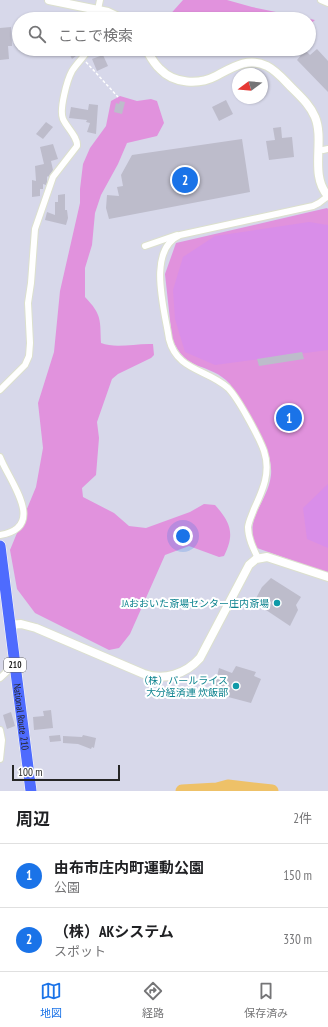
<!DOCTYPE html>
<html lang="ja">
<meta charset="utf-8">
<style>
body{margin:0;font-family:"PT Sans Narrow","Noto Sans JP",sans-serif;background:#f6f6f6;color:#202124}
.compass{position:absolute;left:232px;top:68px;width:36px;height:36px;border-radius:50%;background:#fff;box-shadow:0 1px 3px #0004;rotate:254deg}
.scale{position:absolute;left:12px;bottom:10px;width:108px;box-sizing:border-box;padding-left:4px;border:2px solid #262626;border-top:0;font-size:11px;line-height:14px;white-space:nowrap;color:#262626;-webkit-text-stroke:3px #fff;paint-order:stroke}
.you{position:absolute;left:183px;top:536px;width:14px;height:14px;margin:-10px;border:3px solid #fff;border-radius:50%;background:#1a73e8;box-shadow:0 0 0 6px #1a73e833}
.badge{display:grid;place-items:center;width:26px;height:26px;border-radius:50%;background:#1a73e8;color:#fff;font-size:13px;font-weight:700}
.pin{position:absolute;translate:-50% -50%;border:2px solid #fff;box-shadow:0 1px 4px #0006}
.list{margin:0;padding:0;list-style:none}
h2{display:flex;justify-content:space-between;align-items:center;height:52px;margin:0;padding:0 16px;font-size:17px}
h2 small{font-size:13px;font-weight:400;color:#757577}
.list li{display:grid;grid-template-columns:26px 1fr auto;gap:12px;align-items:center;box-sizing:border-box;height:64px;padding:0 16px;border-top:1px solid #e0e0e0}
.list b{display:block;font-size:15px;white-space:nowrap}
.list p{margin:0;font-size:13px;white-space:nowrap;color:#757577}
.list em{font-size:13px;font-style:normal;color:#757577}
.icon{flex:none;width:22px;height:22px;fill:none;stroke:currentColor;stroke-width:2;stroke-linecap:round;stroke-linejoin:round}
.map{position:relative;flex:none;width:328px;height:791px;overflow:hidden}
.search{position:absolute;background:#fff;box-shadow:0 1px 3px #0004;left:12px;right:12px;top:12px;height:44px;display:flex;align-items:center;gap:10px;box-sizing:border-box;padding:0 14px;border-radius:22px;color:#757577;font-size:15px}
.sheet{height:180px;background:#fff}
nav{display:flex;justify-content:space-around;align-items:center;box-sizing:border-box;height:56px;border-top:1px solid #e0e0e0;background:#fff;font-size:11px;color:#757577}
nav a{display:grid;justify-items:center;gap:2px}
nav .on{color:#1a73e8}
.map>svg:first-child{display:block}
.green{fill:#e192dd}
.pitch{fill:#d98ee9}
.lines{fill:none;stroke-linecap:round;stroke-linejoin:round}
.river{stroke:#eec168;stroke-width:13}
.building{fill:#bdbccb}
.street-casing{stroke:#dce0cd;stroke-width:8}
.secondary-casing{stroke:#dce0cd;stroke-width:10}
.highway-casing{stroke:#fff;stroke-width:12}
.path{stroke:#fff;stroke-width:1.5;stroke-dasharray:3 2;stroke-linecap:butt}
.street{stroke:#fff;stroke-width:6}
.secondary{stroke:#fff;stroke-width:8}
.highway{stroke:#4e6bfe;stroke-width:11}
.culture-dot{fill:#0f9aa8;stroke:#fff;stroke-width:1.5}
.labels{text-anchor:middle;stroke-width:4;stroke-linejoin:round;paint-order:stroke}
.shield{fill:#fff;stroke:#676767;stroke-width:1}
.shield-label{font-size:9px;font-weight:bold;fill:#262626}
.culture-label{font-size:10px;fill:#0d838f;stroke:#fff;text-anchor:end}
.street-label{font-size:10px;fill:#262626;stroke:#fff}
</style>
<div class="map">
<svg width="328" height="791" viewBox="0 0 328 791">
<rect width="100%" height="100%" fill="#d7d8ea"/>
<g class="green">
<path d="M183 0H227L252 7 315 20 309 25V19H166Z"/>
<path d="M120 96 137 101 151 99 157 101 164 123 157 136 127 143 118 164 101 195 95 213 92 245 85 268V297C102 315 100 319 101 343 116 349 136 343 153 344L154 355 151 358 118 374 112 379 97 422 99 438 96 475 82 488 83 497 114 513 129 526 146 528 190 512 204 504 215 505C231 523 235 534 224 556L219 557 189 546 165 555 130 634 119 648 109 650 35 613 17 589 10 550 36 487 43 448 38 403 54 352 60 291 80 203V189L83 164 90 148 106 126 111 101Z"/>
<path d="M327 208 328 209V573L257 548C242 519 268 503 271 475 272 465 269 456 266 447L230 384C209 361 186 374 172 338L165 274 176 243Z"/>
</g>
<g class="pitch">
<path d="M309 222 328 225V350L215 365 185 352 175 319 173 290 183 257 215 236Z"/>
<path d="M328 484V548L307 539 303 508Z"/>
</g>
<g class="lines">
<path class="river" d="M182 791 217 789 228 786 272 791"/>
</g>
<g class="building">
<path d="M11 27 12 46H8L9 59 0 60V28Z"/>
<path d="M67 49H80L81 52 72 59Z"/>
<path d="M317 49 328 61V92L297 60 305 50 310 55Z"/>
<path d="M103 55 108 66 97 71 92 59Z"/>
<path d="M226 100 233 114 219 121 212 107Z"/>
<path d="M120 101 125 102 122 114 114 112 116 103 119 104Z"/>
<path d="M89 104 98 105 96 134 87 132 90 123 86 122 87 120 69 118 71 107 88 110Z"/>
<path d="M46 122 53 127 43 139 36 134Z"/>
<path d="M281 127 282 138 292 137 294 157 269 160 266 141 275 140 273 128Z"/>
<path d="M242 139 250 192 109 219 106 208 107 195 119 196 117 187 123 186 121 175 132 155Z"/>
<path d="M53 144 58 159 51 161 53 170 48 177 47 176V182L46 185 43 184V189H40V196L32 197V180L36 181 35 166 44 164 40 147Z"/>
<path d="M65 194V210H67L68 218 66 225 45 220 47 212 55 215V202H58V195Z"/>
<path d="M302 352 304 359 259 366 257 359Z"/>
<path d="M271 578 301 597 296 605 298 610 290 626 254 602 262 587Z"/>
<path d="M236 666 256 672 254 676 261 679 251 703 213 693 219 668 232 673Z"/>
<path d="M51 710 53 728 34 730 33 717 44 716 43 711Z"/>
<path d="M11 712 15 726 7 729 3 715Z"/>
<path d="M60 735 61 741 50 742 49 736Z"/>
<path d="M83 735 96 738 94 748 92 747 91 749 78 744 63 743V736L82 737Z"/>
</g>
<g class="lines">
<g class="street-casing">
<g id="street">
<path d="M321 0 328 3"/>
<path d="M96 19 100 0"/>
<path d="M323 150 328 149"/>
<path d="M145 246 177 235"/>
<path d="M0 390 25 365 29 356 30 343 28 303 31 283 35 229 53 177 77 146C78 137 67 128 63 119 59 110 67 80 72 71 77 63 84 57 89 49"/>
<path d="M0 457C9 481 48 527 0 535"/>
<path d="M258 558C253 548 248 538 248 527 249 520 252 515 254 509 263 490 271 472 264 451 259 437 238 398 228 388 207 369 177 371 169 339 165 311 146 250 180 235L313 206 319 203 328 196"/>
<path d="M0 678 15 664"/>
<path d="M0 730 2 740 0 759"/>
</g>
</g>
<g class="secondary-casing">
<g id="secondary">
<path d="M49 0 108 12 123 19"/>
<path d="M146 49C150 56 154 64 160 69 174 84 199 85 216 76 233 67 248 57 267 66 277 71 285 81 292 88 301 97 310 105 315 117 325 141 309 175 328 196"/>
<path d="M10 625 21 624 36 628 144 674C164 681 186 674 200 658L249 565 256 559 267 557 328 577"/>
</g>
</g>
<g class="highway-casing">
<g id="highway">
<path id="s1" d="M0 546 31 791"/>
</g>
</g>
<path class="path" d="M86 62 118 97"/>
<use href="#street" class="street"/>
<use href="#secondary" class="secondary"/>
<use href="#highway" class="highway"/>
</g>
<g class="culture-dot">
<circle cx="277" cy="603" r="4"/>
<circle cx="236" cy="686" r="4"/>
</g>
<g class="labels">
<rect class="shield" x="4" y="658" width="22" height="14" rx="3"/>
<g class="shield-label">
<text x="15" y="668">210</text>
</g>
<g class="culture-label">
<text x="269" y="607">JAおおいた斎場センター庄内斎場</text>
<text x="228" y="684">（株）パールライス<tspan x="228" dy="12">大分経済連 炊飯部</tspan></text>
</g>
<g class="street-label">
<text dy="4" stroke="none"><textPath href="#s1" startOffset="172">National Route 210</textPath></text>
</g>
</g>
</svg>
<svg class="compass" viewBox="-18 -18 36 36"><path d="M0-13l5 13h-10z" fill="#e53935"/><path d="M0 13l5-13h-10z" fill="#757577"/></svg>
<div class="scale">100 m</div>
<div class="you"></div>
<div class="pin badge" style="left:289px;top:418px">1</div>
<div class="pin badge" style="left:185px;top:180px">2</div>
<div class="search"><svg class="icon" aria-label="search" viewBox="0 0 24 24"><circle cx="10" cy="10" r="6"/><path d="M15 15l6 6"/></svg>ここで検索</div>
</div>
<section class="sheet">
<h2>周辺<small>2件</small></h2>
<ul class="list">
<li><span class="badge">1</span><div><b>由布市庄内町運動公園</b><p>公園</p></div><em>150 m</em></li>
<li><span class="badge">2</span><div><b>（株）AKシステム</b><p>スポット</p></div><em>330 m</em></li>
</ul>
</section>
<nav>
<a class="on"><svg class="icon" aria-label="map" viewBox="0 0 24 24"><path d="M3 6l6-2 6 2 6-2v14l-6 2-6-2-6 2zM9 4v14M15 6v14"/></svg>地図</a>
<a><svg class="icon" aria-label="directions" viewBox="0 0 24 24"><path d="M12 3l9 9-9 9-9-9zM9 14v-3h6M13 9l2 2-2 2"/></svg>経路</a>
<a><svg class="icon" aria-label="saved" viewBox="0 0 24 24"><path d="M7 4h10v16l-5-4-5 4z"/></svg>保存済み</a>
</nav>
